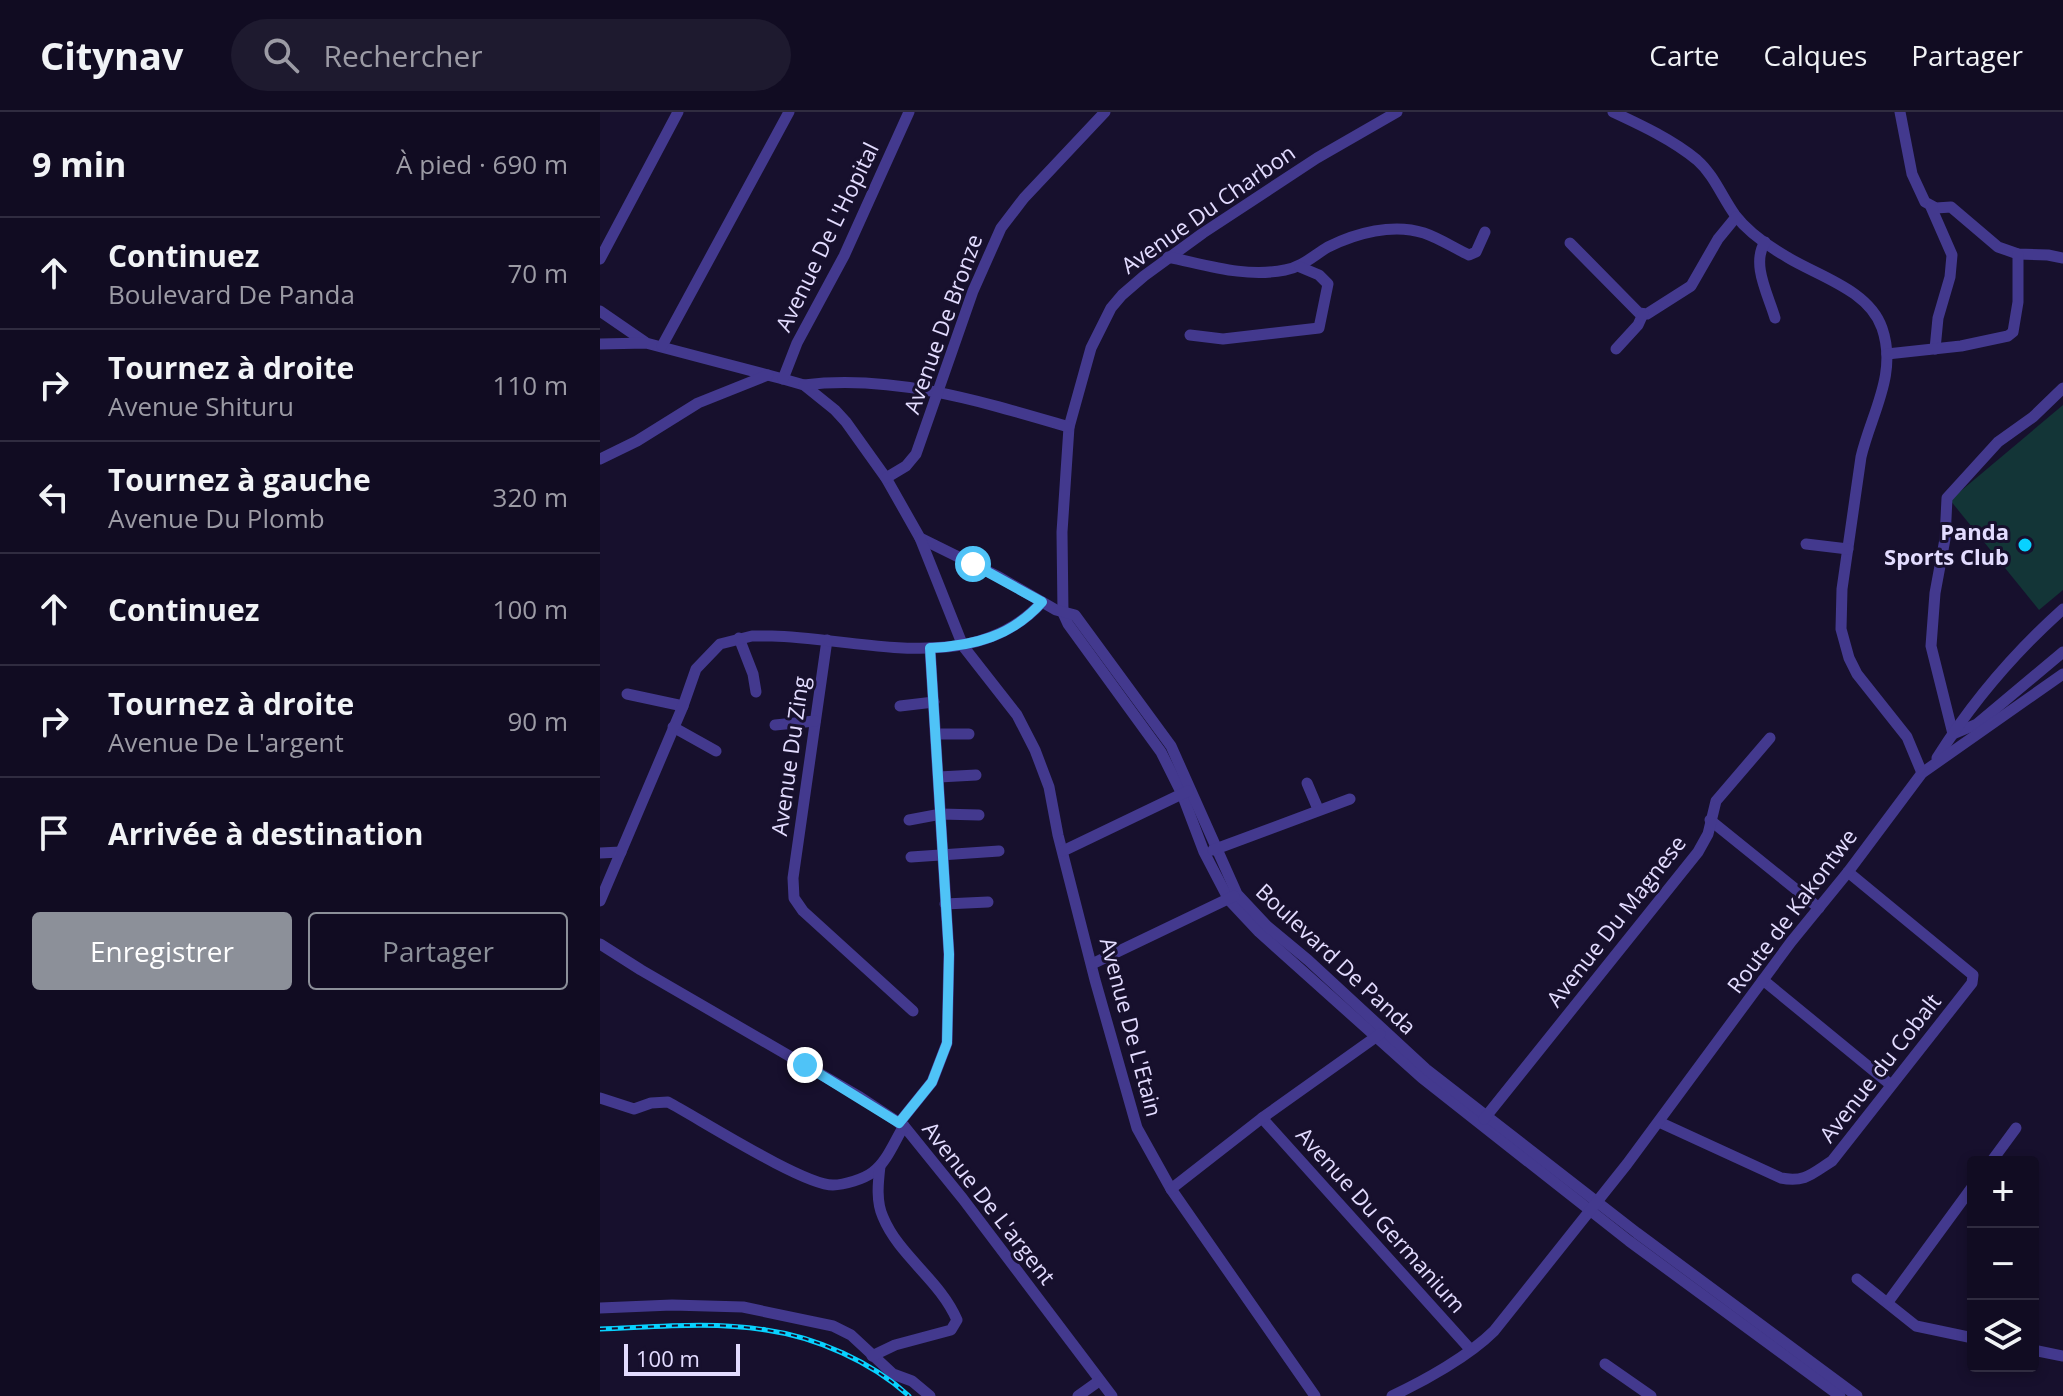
<!DOCTYPE html>
<html lang="fr">
<meta charset="utf-8">
<style>
body{margin:0;font-family:"Open Sans",sans-serif;background:#1e1a2f;color:#f1f3f6}
.controls{position:absolute;right:24px;bottom:24px;display:grid;overflow:hidden;border-radius:8px;box-shadow:0 4px 12px #0003}
.controls button{width:72px;height:72px;display:grid;place-items:center;padding:0;border:0;border-bottom:2px solid #302c40;background:#110c22;color:#f1f3f6;font:40px sans-serif}
.scale{position:absolute;left:24px;bottom:20px;width:116px;box-sizing:border-box;padding-left:8px;border:4px solid #e3dcff;border-top:0;font-size:22px;line-height:28px;white-space:nowrap;color:#e3dcff;-webkit-text-stroke:6px #17102d;paint-order:stroke}
.stop{position:absolute;width:24px;height:24px;margin:-18px;border:6px solid #4fc3f7;border-radius:50%;background:#fff}
.stop.end{background:#4fc3f7;border-color:#fff;box-shadow:0 2px 8px #0008}
.list{margin:0;padding:0;list-style:none}
h2{display:flex;justify-content:space-between;align-items:center;height:104px;margin:0;padding:0 32px;font-size:34px}
h2 small{font-size:26px;font-weight:400;color:#9c9ba5}
.list li{display:grid;grid-template-columns:52px 1fr auto;gap:24px;align-items:center;box-sizing:border-box;height:112px;padding:0 32px;border-top:2px solid #302c40}
.list b{display:block;font-size:30px;white-space:nowrap}
.list p{margin:0;font-size:26px;white-space:nowrap;color:#9c9ba5}
.list em{font-size:26px;font-style:normal;color:#9c9ba5}
.actions{display:flex;gap:16px;padding:24px 32px}
.actions a{flex:1;padding:18px 0;border:2px solid #8c9099;border-radius:8px;text-align:center;font-size:28px;color:#8c9099}
.actions .main{background:#8c9099;color:#fff}
.icon{flex:none;width:44px;height:44px;fill:none;stroke:currentColor;stroke-width:2;stroke-linecap:round;stroke-linejoin:round}
.map{position:relative;flex:none;width:1463px;height:1284px;overflow:hidden}
header{display:flex;align-items:center;gap:48px;box-sizing:border-box;height:112px;padding:0 40px;background:#110c22;border-bottom:2px solid #302c40}
header strong{font-size:38px}
nav{display:flex;gap:44px;margin-inline-start:auto;font-size:28px}
.search{width:560px;height:72px;background:#1e1a2f;display:flex;align-items:center;gap:20px;box-sizing:border-box;padding:0 28px;border-radius:44px;color:#9c9ba5;font-size:30px}
main{display:flex}
aside{flex:1;background:#110c22}
.map>svg:first-child{display:block}
.green{fill:#133537}
.lines{fill:none;stroke-linecap:round;stroke-linejoin:round}
.minor{stroke:#43398e;stroke-width:11}
.rail-casing{stroke:#08d2ff;stroke-width:5}
.rail{stroke:#17102d;stroke-width:2;stroke-dasharray:6;stroke-linecap:butt}
.route{stroke:#4fc3f7;stroke-width:10}
.poi-dot{fill:#08d2ff;stroke:#17102d;stroke-width:3}
.labels{text-anchor:middle;stroke-width:6;stroke-linejoin:round;paint-order:stroke}
.street-label{font-size:22px;fill:#e3dcff;stroke:#17102d}
.poi-label{font-size:22px;font-weight:bold;fill:#e3dcff;stroke:#17102d;text-anchor:end}
</style>
<header>
<strong>Citynav</strong>
<div class="search"><svg class="icon" aria-label="search" viewBox="0 0 24 24"><circle cx="10" cy="10" r="6"/><path d="M15 15l6 6"/></svg>Rechercher</div>
<nav><a>Carte</a><a>Calques</a><a>Partager</a></nav>
</header>
<main>
<aside>
<h2>9 min<small>À pied · 690 m</small></h2>
<ul class="list">
<li><svg class="icon" aria-label="ahead" viewBox="0 0 24 24"><path d="M12 20V5M6 11l6-6 6 6"/></svg><div><b>Continuez</b><p>Boulevard De Panda</p></div><em>70 m</em></li>
<li><svg class="icon" aria-label="right" viewBox="0 0 24 24"><path d="M7 20v-9h11M14 6l5 5-5 5"/></svg><div><b>Tournez à droite</b><p>Avenue Shituru</p></div><em>110 m</em></li>
<li><svg class="icon" aria-label="left" viewBox="0 0 24 24"><path d="M17 20v-9H6M10 6l-5 5 5 5"/></svg><div><b>Tournez à gauche</b><p>Avenue Du Plomb</p></div><em>320 m</em></li>
<li><svg class="icon" aria-label="ahead" viewBox="0 0 24 24"><path d="M12 20V5M6 11l6-6 6 6"/></svg><div><b>Continuez</b></div><em>100 m</em></li>
<li><svg class="icon" aria-label="right" viewBox="0 0 24 24"><path d="M7 20v-9h11M14 6l5 5-5 5"/></svg><div><b>Tournez à droite</b><p>Avenue De L'argent</p></div><em>90 m</em></li>
<li><svg class="icon" aria-label="arrive" viewBox="0 0 24 24"><path d="M6 21V4h12l-3 4 3 4H6"/></svg><div><b>Arrivée à destination</b></div></li>
</ul>
<div class="actions"><a class="main">Enregistrer</a><a>Partager</a></div>
</aside>
<div class="map">
<svg width="1463" height="1284" viewBox="0 0 1463 1284">
<rect width="100%" height="100%" fill="#17102d"/>
<path class="green" d="M1463 293V478L1439 498 1350 388Z"/>
<g class="lines">
<g class="minor">
<path d="M797 0 717 46 603 121 544 164 522 183 511 196 491 236 469 315 462 420 463 501 468 512 561 640 582 682 604 740 629 788 659 820 822 966 1029 1129 1240 1284"/>
<path d="M1013 0C1041 13 1073 28 1097 48 1114 63 1122 85 1135 103 1148 120 1168 134 1187 145 1218 164 1269 178 1282 216 1298 262 1271 302 1261 345L1242 477 1241 517 1249 546 1257 562 1307 625 1322 661"/>
<path d="M1300 0 1312 62 1325 90 1336 96 1351 95 1398 135 1418 142 1448 143 1463 146"/>
<path d="M1331 95 1352 143 1350 165 1338 206 1335 237"/>
<path d="M1165 130C1151 152 1168 182 1175 206"/>
<path d="M970 131 1039 201 1047 202 1091 174 1118 127 1136 105"/>
<path d="M568 145C607 153 645 166 685 158 702 155 713 144 728 135 756 121 793 111 824 121 839 126 854 136 869 143L876 140 885 120"/>
<path d="M0 147 78 0"/>
<path d="M0 199 45 230"/>
<path d="M590 223 623 227 719 216 728 172 719 163 700 155"/>
<path d="M0 232 46 231 183 267 204 273 235 298 246 310 286 366 320 426 399 465 456 498 475 503 571 634 637 782 667 814 708 848 826 957 1037 1121 1257 1284"/>
<path d="M62 234 189 0"/>
<path d="M1016 237 1038 213 1043 202"/>
<path d="M1287 242 1361 234 1408 224 1413 220 1418 190V142"/>
<path d="M183 267 197 231 244 144 309 0"/>
<path d="M204 273C294 262 383 290 469 315"/>
<path d="M1463 276 1433 305 1398 330 1347 386 1345 427 1335 481 1331 534 1353 622 1377 612 1463 540"/>
<path d="M0 347 37 329 98 291 168 263"/>
<path d="M286 366 306 354 316 342 373 179 401 116 424 86 505 0"/>
<path d="M320 426 363 534 417 603 435 638 449 675 458 723 495 868 537 1016 571 1077 715 1284"/>
<path d="M1206 432 1248 437"/>
<path d="M139 526 153 562 156 580"/>
<path d="M227 528 193 766 194 786 203 799 313 899"/>
<path d="M27 582 83 594"/>
<path d="M300 594 334 590"/>
<path d="M175 613 215 609"/>
<path d="M73 615 116 639"/>
<path d="M337 622H369"/>
<path d="M1337 646C1372 590 1414 541 1463 497"/>
<path d="M339 665 376 663"/>
<path d="M707 671 718 697"/>
<path d="M309 708 341 702 379 703"/>
<path d="M1110 708 1219 796"/>
<path d="M613 738 750 687"/>
<path d="M463 739 588 679"/>
<path d="M0 741 21 740"/>
<path d="M311 745 399 739"/>
<path d="M0 789 83 594 96 557 120 532 152 524H172C260 526 374 566 442 490"/>
<path d="M345 792 388 790"/>
<path d="M0 832 41 858 260 985 304 1014 363 1087 512 1284"/>
<path d="M492 852 634 784"/>
<path d="M1163 868 1291 973"/>
<path d="M0 986 34 997 51 991 68 990C100 1007 203 1073 233 1073 244 1073 264 1067 273 1060 287 1050 295 1028 304 1014"/>
<path d="M662 1006 870 1237"/>
<path d="M884 1007 1098 740 1108 722 1116 689 1170 626"/>
<path d="M1059 1010 1181 1066C1205 1071 1213 1061 1232 1049L1372 871 1373 863 1248 760"/>
<path d="M299 1011 332 970 347 931 349 842 330 536"/>
<path d="M1391 1050 1416 1016"/>
<path d="M571 1077 662 1006 780 922"/>
<path d="M1257 1167 1316 1214 1373 1226"/>
<path d="M1288 1190 1373 1074"/>
<path d="M0 1196 72 1193 143 1195 233 1214 251 1223 293 1262 312 1269 330 1284"/>
<path d="M1433 1238 1463 1244"/>
<path d="M272 1244 295 1233 351 1218 357 1208C340 1168 299 1144 283 1105 276 1090 278 1071 280 1054"/>
<path d="M1005 1252 1051 1284"/>
<path d="M478 1284 499 1269"/>
<path d="M792 1284C824 1269 869 1244 894 1219L1027 1052 1191 830 1248 760 1322 661 1463 562"/>
</g>
<g class="rail-casing">
<path id="rail" d="M0 1217C54 1215 112 1209 166 1218 216 1225 272 1250 309 1284"/>
</g>
<use href="#rail" class="rail"/>
</g>
<g class="lines">
<path class="route" d="M205 953 299 1011 332 970 347 931 349 842 330 536C374 534 412 524 442 490L373 452"/>
</g>
<circle class="poi-dot" cx="1425" cy="433" r="8"/>
<g class="labels">
<g class="street-label">
<text transform="translate(608 97) rotate(-35)" y="8">Avenue Du Charbon</text>
<text transform="translate(227 125) rotate(-64)" y="8">Avenue De L'Hopital</text>
<text transform="translate(343 212) rotate(-70)" y="8">Avenue De Bronze</text>
<text transform="translate(190 644) rotate(-82)" y="8">Avenue Du Zing</text>
<text transform="translate(1192 799) rotate(-53)" y="8">Route de Kakontwe</text>
<text transform="translate(1016 809) rotate(-52)" y="8">Avenue Du Magnese</text>
<text transform="translate(736 847) rotate(43)" y="8">Boulevard De Panda</text>
<text transform="translate(531 915) rotate(75)" y="8">Avenue De L'Etain</text>
<text transform="translate(1280 956) rotate(-52)" y="8">Avenue du Cobalt</text>
<text transform="translate(389 1091) rotate(52)" y="8">Avenue De L'argent</text>
<text transform="translate(781 1108) rotate(48)" y="8">Avenue Du Germanium</text>
</g>
<g class="poi-label">
<text x="1409" y="428">Panda<tspan x="1409" dy="25">Sports Club</tspan></text>
</g>
</g>
</svg>
<div class="controls">
<button>+</button>
<button>−</button>
<button><svg class="icon" aria-label="layers" viewBox="0 0 24 24"><path d="M12 4l9 5-9 5-9-5zM3 14l9 5 9-5"/></svg></button>
</div>
<div class="scale">100 m</div>
<div class="stop" style="left:373px;top:452px"></div>
<div class="stop end" style="left:205px;top:953px"></div>
</div>
</main>
